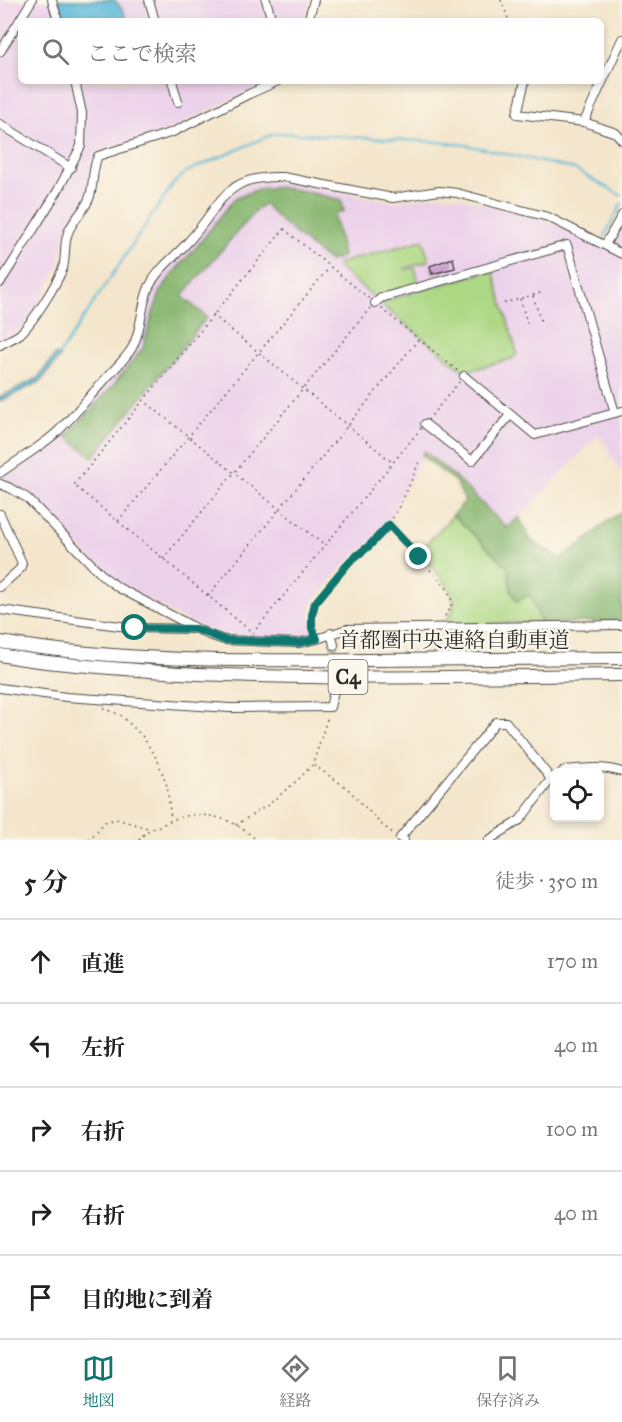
<!DOCTYPE html>
<html lang="ja">
<meta charset="utf-8">
<style>
body{margin:0;font-family:"IM FELL Great Primer","Noto Serif JP",serif;background:#f6f6f6;color:#202124}
.controls{position:absolute;right:18px;bottom:18px;display:grid;overflow:hidden;border-radius:9px;box-shadow:0 3px 9px #0003}
.controls button{width:54px;height:54px;display:grid;place-items:center;padding:0;border:0;border-bottom:2px solid #e0e0e0;background:#fff;color:#202124;font:30px sans-serif}
.stop{position:absolute;width:18px;height:18px;margin:-14px;border:4px solid #0f766e;border-radius:50%;background:#fff}
.stop.end{background:#0f766e;border-color:#fff;box-shadow:0 2px 6px #0008}
.list{margin:0;padding:0;list-style:none}
h2{display:flex;justify-content:space-between;align-items:center;height:78px;margin:0;padding:0 24px;font-size:26px}
h2 small{font-size:20px;font-weight:400;color:#757577}
.list li{display:grid;grid-template-columns:39px 1fr auto;gap:18px;align-items:center;box-sizing:border-box;height:84px;padding:0 24px;border-top:2px solid #e0e0e0}
.list b{display:block;font-size:22px;white-space:nowrap}
.list em{font-size:20px;font-style:normal;color:#757577}
.icon{flex:none;width:33px;height:33px;fill:none;stroke:currentColor;stroke-width:2;stroke-linecap:round;stroke-linejoin:round}
.map{position:relative;flex:none;width:622px;height:840px;overflow:hidden}
.search{position:absolute;background:#fff;box-shadow:0 3px 9px #0003;left:18px;right:18px;top:18px;height:66px;display:flex;align-items:center;gap:15px;box-sizing:border-box;padding:0 21px;border-radius:9px;color:#757577;font-size:22px}
.sheet{height:498px;background:#fff}
nav{display:flex;justify-content:space-around;align-items:center;box-sizing:border-box;height:84px;border-top:2px solid #e0e0e0;background:#fff;font-size:16px;color:#757577}
nav a{display:grid;justify-items:center;gap:3px}
nav .on{color:#0f766e}
.map>svg:first-child{display:block}
.built{fill:#ecd1ea}
.green{fill:#aed884;stroke:#6c8258;stroke-width:1.5}
.forest{fill:#8ab872;stroke:#5a724e;stroke-width:1.5}
.water{fill:#5bbad9;stroke:#437282;stroke-width:1.5}
.lines{fill:none;stroke-linecap:round;stroke-linejoin:round}
.stream{stroke:#5bbad9;stroke-width:2}
.building{fill:#cba2ce}
.minor-tunnel{stroke:#ccc1ac;stroke-width:8;stroke-dasharray:8 4;stroke-linecap:butt}
.minor-casing{stroke:#494743;stroke-width:10}
.highway-casing{stroke:#494743;stroke-width:14}
.path{stroke:#494743;stroke-width:1.5;stroke-dasharray:1.5 4.5;stroke-linecap:butt}
.minor{stroke:#fff;stroke-width:8}
.highway{stroke:#fff;stroke-width:12}
.route{stroke:#0f766e;stroke-width:8}
.labels{text-anchor:middle;stroke-width:5;stroke-linejoin:round;paint-order:stroke}
.shield{fill:#fbf7ec;stroke:#696865;stroke-width:1.5}
.shield-label{font-size:20px;font-weight:bold;fill:#2b2b2b}
.street-label{font-size:21px;fill:#2b2b2b;stroke:#fbf7ec}
</style>
<div class="map">
<svg width="622" height="840" viewBox="0 0 622 840">
<rect width="100%" height="100%" fill="#fbf7ec"/>
<filter id="ink" filterUnits="userSpaceOnUse"><feTurbulence type="fractalNoise" baseFrequency=".0167" numOctaves="2"/><feDisplacementMap in="SourceGraphic" scale="12" xChannelSelector="R" yChannelSelector="G"/><feConvolveMatrix kernelMatrix="1 2 1 2 8 2 1 2 1" color-interpolation-filters="sRGB"/></filter>
<filter id="wash" filterUnits="userSpaceOnUse"><feTurbulence type="fractalNoise" baseFrequency=".008" numOctaves="4" result="noise"/><feDisplacementMap in="SourceGraphic" scale="24" xChannelSelector="R" yChannelSelector="G"/><feGaussianBlur stdDeviation="1.35" result="paint"/><feColorMatrix in="noise" values="0 0 0 0 0 0 0 0 0 0 0 0 0 0 0 0 0 1.4 0 .05"/><feComposite in="paint" operator="in"/></filter>
<g filter="url(#wash)">
<rect width="100%" height="100%" fill="#f4e6cc"/>
<g class="built">
<path d="M0 0H310L304 21H21V81H270L163 133 99 151 95 155 86 198 67 227 59 266 34 312 23 327 14 334 0 341Z"/>
<path d="M267 181H285L392 202 438 195 455 196 545 220 607 250 622 222V473L599 435 508 528 455 477 424 451 385 527 368 545 349 560 316 598 312 605 310 614 312 637 295 639 220 635 187 621 121 586 103 572 71 538 1 482V477L51 440 127 360 153 288 157 280 220 204 240 187 255 182Z"/>
</g>
<g class="green">
<path d="M423 240 429 261 405 268 406 270 415 268 418 279 417 284 374 297 338 268 337 265 340 263Z"/>
<path d="M490 271H493L517 353 514 358 465 372 383 306 384 301Z"/>
<path d="M453 515 508 567 517 601 530 594 541 622 443 625V623C472 599 435 572 418 553Z"/>
</g>
<g class="forest">
<path d="M275 187 303 191 341 200 344 211 334 215 343 256 330 261 326 259 284 224 264 204 256 210 183 295V297L207 317 93 457 66 436 111 388 143 348 152 316 160 293 173 273 198 245 234 199 258 189Z"/>
<path d="M424 451 455 477 507 528 519 517 531 541 560 558 589 538 605 523 622 512V620L544 624 541 622 530 595 517 601 511 591 508 567 453 515 465 501 456 482 422 456Z"/>
</g>
<g class="water">
<path d="M58 0H115L124 12 127 21H65Z"/>
<path d="M56 354 60 357 40 382 0 401V397L38 378Z"/>
</g>
<g class="lines">
<g class="stream">
<path d="M604 237 622 203"/>
<path d="M57 358 173 184 186 172 271 135 284 133 438 142 466 145 574 169 622 196"/>
</g>
</g>
<g id="blocks">
<path class="building" d="M453 258 455 268 432 274 430 266Z"/>
</g>
</g>
<g filter="url(#ink)">
<use href="#blocks" fill-opacity="0" stroke="#494743" stroke-width="1.5"/>
<g class="lines">
<path class="minor-tunnel" d="M334 645V691"/>
<g class="minor-casing">
<g id="minor">
<path d="M52 0 58 21"/>
<path d="M149 0 155 21"/>
<path d="M266 0 272 21"/>
<path d="M308 21 314 0"/>
<path d="M0 52 32 0"/>
<path d="M172 81 178 102"/>
<path d="M525 81 517 114 584 122 616 133 622 140"/>
<path d="M584 122 622 39"/>
<path d="M0 124 71 168"/>
<path d="M605 245 622 215"/>
<path d="M0 283 57 192 81 146 82 113 75 81"/>
<path d="M375 303 381 298 567 245 615 413"/>
<path d="M0 345C6 341 15 338 20 334 34 321 56 285 63 268 66 257 64 246 67 236 70 221 86 211 90 196 94 183 92 168 98 156L173 132 249 94 278 81"/>
<path d="M464 376 535 435 622 411"/>
<path d="M425 424 472 461 510 415"/>
<path d="M0 473C18 460 39 448 56 433 72 418 87 399 102 383 111 372 125 360 132 348 142 330 141 305 149 287 158 268 175 257 188 242 222 205 222 175 283 177L393 198 439 191 457 193 548 217 622 254"/>
<path d="M0 484 10 488 27 498 104 577 119 588 209 635 224 640 298 643 317 639 347 629 622 625"/>
<path d="M0 514 22 563 20 569 0 587"/>
<path d="M0 610 135 628 192 629"/>
<path d="M331 633 334 645"/>
<path d="M0 688 66 697 230 708 330 707 334 691"/>
<path d="M562 772 566 770C586 768 603 766 622 772"/>
<path d="M404 840 400 838 496 722H506L551 779"/>
<path d="M489 840 520 820 551 779 554 777"/>
</g>
</g>
<g class="highway-casing">
<g id="highway">
<path d="M0 642C122 662 244 661 367 660 452 659 537 659 622 658"/>
<path d="M0 655C49 664 99 667 149 671 306 682 465 676 622 675"/>
</g>
</g>
<g class="path">
<path d="M501 0 509 21"/>
<path d="M284 229 464 376 253 633 74 485Z"/>
<path d="M533 296 541 322"/>
<path d="M520 299 528 326"/>
<path d="M504 303 544 292"/>
<path d="M213 315 392 462"/>
<path d="M143 400 324 545"/>
<path d="M118 521 329 268"/>
<path d="M389 526 446 587C454 602 454 607 442 619"/>
<path d="M163 559 370 308"/>
<path d="M208 596 418 340"/>
<path d="M313 631 312 615 315 603 350 561 369 546 389 525 406 493 420 460"/>
<path d="M104 708 122 716 143 737 158 761 167 786 171 819"/>
<path d="M314 765 347 788 382 825 394 834"/>
<path d="M236 825 268 805 300 778 313 764 328 716"/>
<path d="M89 840 105 822 116 819 148 828"/>
<path d="M139 840C150 826 152 830 166 823 187 811 217 813 238 826 245 830 251 836 257 840"/>
</g>
<use href="#minor" class="minor"/>
<use href="#highway" class="highway"/>
</g>
</g>
<g class="lines" filter="url(#ink)">
<path class="route" d="M135 628 196 629 224 640 298 643 317 639 312 628V615L315 603 350 561 369 546 389 525 419 557"/>
</g>
<g class="labels">
<rect class="shield" x="328.5" y="660" width="39" height="34" rx="4.5"/>
<g class="shield-label">
<text x="348" y="684">C4</text>
</g>
<g class="street-label">
<text x="454" y="647">首都圏中央連絡自動車道</text>
</g>
</g>
</svg>
<div class="controls">
<button><svg class="icon" aria-label="locate" viewBox="0 0 24 24"><circle cx="12" cy="12" r="6"/><path d="M12 2v4M12 18v4M2 12h4M18 12h4"/></svg></button>
</div>
<div class="stop" style="left:135px;top:628px"></div>
<div class="stop end" style="left:419px;top:557px"></div>
<div class="search"><svg class="icon" aria-label="search" viewBox="0 0 24 24"><circle cx="10" cy="10" r="6"/><path d="M15 15l6 6"/></svg>ここで検索</div>
</div>
<section class="sheet">
<h2>5 分<small>徒歩 · 350 m</small></h2>
<ul class="list">
<li><svg class="icon" aria-label="ahead" viewBox="0 0 24 24"><path d="M12 20V5M6 11l6-6 6 6"/></svg><div><b>直進</b></div><em>170 m</em></li>
<li><svg class="icon" aria-label="left" viewBox="0 0 24 24"><path d="M17 20v-9H6M10 6l-5 5 5 5"/></svg><div><b>左折</b></div><em>40 m</em></li>
<li><svg class="icon" aria-label="right" viewBox="0 0 24 24"><path d="M7 20v-9h11M14 6l5 5-5 5"/></svg><div><b>右折</b></div><em>100 m</em></li>
<li><svg class="icon" aria-label="right" viewBox="0 0 24 24"><path d="M7 20v-9h11M14 6l5 5-5 5"/></svg><div><b>右折</b></div><em>40 m</em></li>
<li><svg class="icon" aria-label="arrive" viewBox="0 0 24 24"><path d="M6 21V4h12l-3 4 3 4H6"/></svg><div><b>目的地に到着</b></div></li>
</ul>
</section>
<nav>
<a class="on"><svg class="icon" aria-label="map" viewBox="0 0 24 24"><path d="M3 6l6-2 6 2 6-2v14l-6 2-6-2-6 2zM9 4v14M15 6v14"/></svg>地図</a>
<a><svg class="icon" aria-label="directions" viewBox="0 0 24 24"><path d="M12 3l9 9-9 9-9-9zM9 14v-3h6M13 9l2 2-2 2"/></svg>経路</a>
<a><svg class="icon" aria-label="saved" viewBox="0 0 24 24"><path d="M7 4h10v16l-5-4-5 4z"/></svg>保存済み</a>
</nav>
